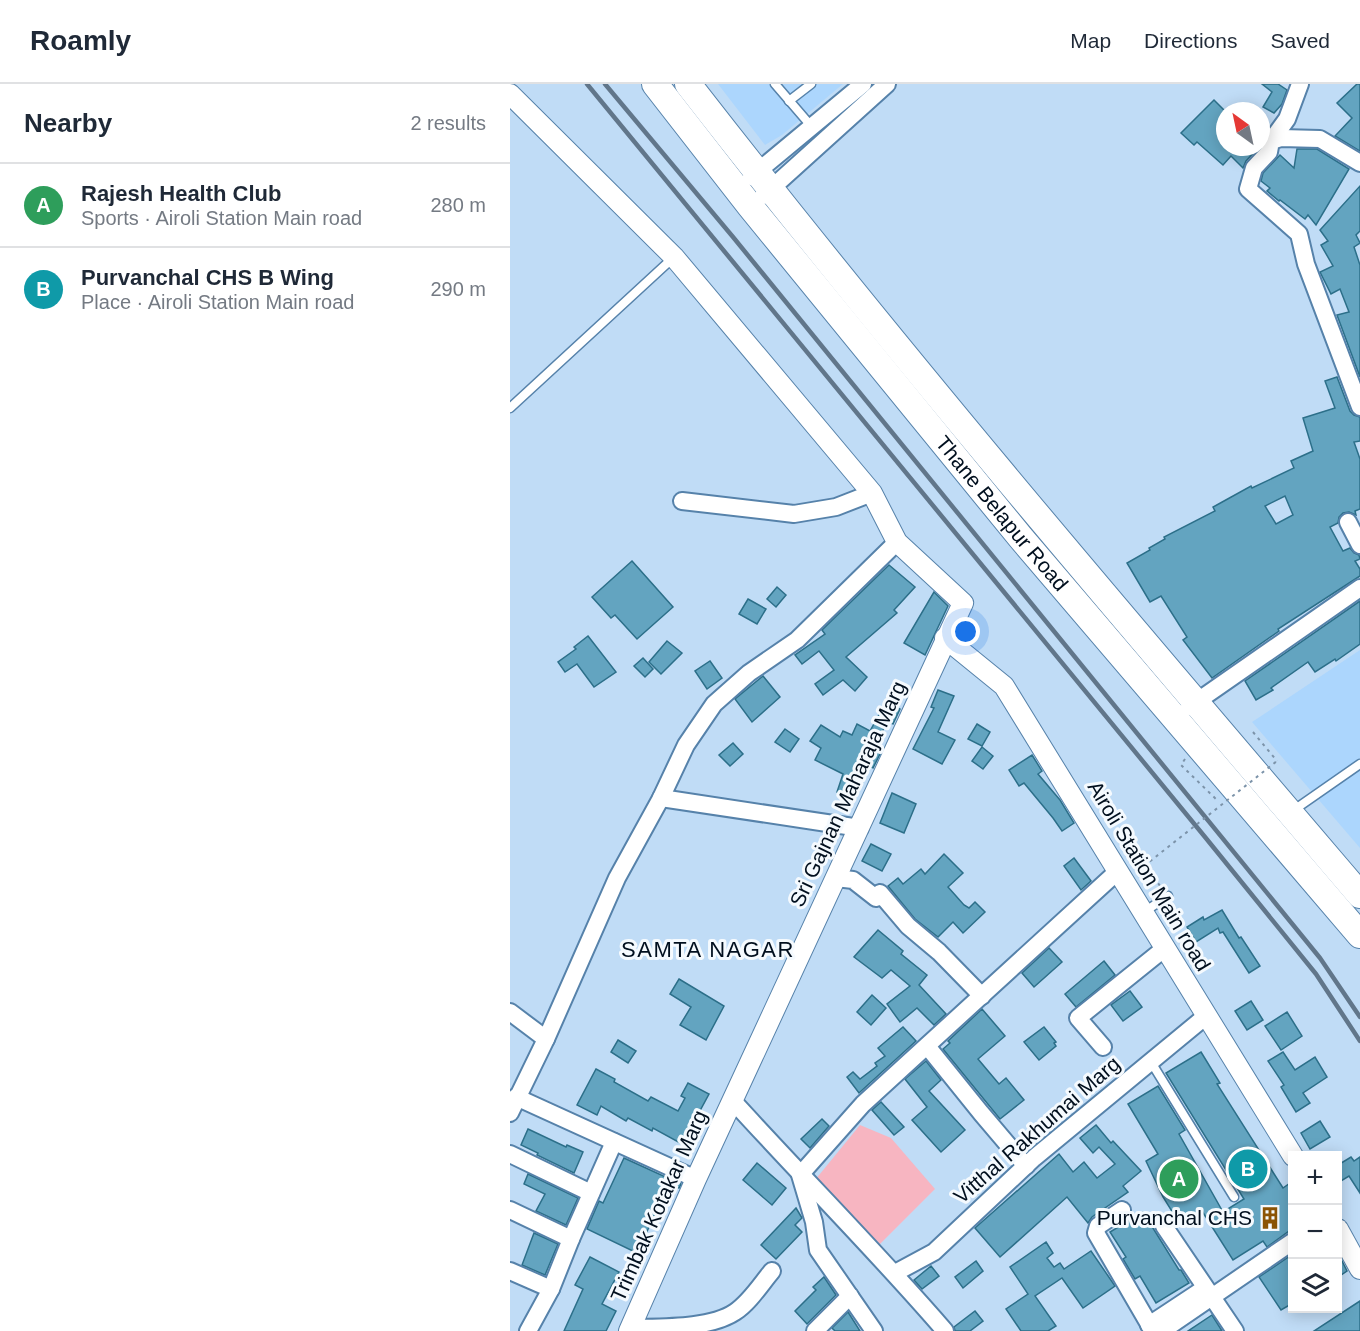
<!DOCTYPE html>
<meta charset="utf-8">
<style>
body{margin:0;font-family:Helvetica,sans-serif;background:#f2f2f3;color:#1f2937}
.controls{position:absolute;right:18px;bottom:18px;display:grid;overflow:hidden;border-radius:0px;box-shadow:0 3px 15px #0003}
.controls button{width:54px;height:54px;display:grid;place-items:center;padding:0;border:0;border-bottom:2px solid #e0e1e3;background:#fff;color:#1f2937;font:30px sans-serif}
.compass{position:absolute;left:706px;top:18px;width:54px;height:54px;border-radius:50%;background:#fff;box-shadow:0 3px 15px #0003;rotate:327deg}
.you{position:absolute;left:456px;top:548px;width:21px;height:21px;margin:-15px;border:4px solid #fff;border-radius:50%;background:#1a73e8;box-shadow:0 0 0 9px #1a73e833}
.badge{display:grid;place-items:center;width:39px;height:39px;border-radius:50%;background:#d93025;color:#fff;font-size:20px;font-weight:700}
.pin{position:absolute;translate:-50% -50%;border:3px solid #fff;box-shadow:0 2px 6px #0006}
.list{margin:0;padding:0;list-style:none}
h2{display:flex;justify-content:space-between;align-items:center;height:78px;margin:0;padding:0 24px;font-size:26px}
h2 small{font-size:20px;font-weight:400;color:#747a83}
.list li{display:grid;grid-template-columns:39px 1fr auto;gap:18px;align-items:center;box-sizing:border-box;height:84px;padding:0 24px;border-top:2px solid #e0e1e3}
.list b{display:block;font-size:22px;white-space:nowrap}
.list p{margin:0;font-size:20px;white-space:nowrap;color:#747a83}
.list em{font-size:20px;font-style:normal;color:#747a83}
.icon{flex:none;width:33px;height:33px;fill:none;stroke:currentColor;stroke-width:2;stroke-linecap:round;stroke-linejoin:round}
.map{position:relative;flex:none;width:850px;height:1247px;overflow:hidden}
header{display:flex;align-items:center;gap:36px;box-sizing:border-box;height:84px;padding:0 30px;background:#fff;border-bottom:2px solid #e0e1e3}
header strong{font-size:28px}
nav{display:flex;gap:33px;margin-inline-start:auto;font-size:21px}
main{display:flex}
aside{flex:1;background:#fff}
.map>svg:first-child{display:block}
.built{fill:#acd6fd}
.green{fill:#f7b5c1}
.building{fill:#63a4c0;stroke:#2c6f89;stroke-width:1.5;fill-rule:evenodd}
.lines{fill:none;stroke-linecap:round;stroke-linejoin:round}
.service-casing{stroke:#5682aa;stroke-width:11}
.minor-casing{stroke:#5682aa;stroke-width:20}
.tertiary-casing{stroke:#5682aa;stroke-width:22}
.primary-casing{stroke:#5682aa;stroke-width:28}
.path{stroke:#7c93a9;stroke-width:2;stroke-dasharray:3 4.5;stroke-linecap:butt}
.service{stroke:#fff;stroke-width:8}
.minor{stroke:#fff;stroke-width:16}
.tertiary{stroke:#fff;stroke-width:20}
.primary{stroke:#fff;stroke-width:26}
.rail{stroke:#61768a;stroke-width:4.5}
.path-bridge{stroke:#7c93a9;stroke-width:2;stroke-dasharray:3 4.5;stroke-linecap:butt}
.labels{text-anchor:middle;stroke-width:6;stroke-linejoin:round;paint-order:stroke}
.street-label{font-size:21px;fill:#010f1e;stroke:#f5fafe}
.poi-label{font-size:21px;fill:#010f1e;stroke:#f5fafe;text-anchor:end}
.neighbourhood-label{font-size:22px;letter-spacing:1.5px;fill:#010f1e;stroke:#f5fafe}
</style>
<header>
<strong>Roamly</strong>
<nav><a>Map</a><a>Directions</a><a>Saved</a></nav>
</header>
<main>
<aside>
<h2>Nearby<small>2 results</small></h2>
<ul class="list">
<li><span class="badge" style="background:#2e9e5b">A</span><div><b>Rajesh Health Club</b><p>Sports · Airoli Station Main road</p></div><em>280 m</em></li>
<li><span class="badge" style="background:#0f9aa8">B</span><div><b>Purvanchal CHS B Wing</b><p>Place · Airoli Station Main road</p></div><em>290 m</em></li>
</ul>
</aside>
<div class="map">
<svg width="850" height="1247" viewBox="0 0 850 1247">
<rect width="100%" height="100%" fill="#c0dcf6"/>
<g class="built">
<path d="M208 0H333L272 51 255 61Z"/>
<path d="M850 566V764L742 638Z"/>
</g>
<path class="green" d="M350 1041 381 1054 425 1105 370 1160 305 1096Z"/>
<g class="building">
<path d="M752 0H768L777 6 772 20 764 29 753 23 762 8Z"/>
<path d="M847 0H850V67L825 52 842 34 827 19Z"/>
<path d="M704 16 715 27V63H749L736 77 733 84 721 72 713 81 687 58 684 61 671 49Z"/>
<path d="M787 65H807L839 85 806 141 798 131 795 135 770 116 769 117 757 107 760 104 751 97 753 89 770 71 784 84Z"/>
<path d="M850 102V147L846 151 850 159 844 163 850 181V293L827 231 839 228 830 205 821 210 810 188 823 182 811 161 818 157 810 146Z"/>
<path d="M827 293 840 327 844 331 850 333V357L844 358 850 375V425L845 427 846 431 839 428 833 429 829 433 828 439 820 443 833 467 840 464 844 469 849 471 850 475 845 477 850 485V492L768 545 769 547 702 594 673 556 677 553 651 512 640 518 617 479 640 466 639 464 655 455 654 453 705 427 703 423 714 417 741 402 742 404 784 384 781 377 803 367 793 334 825 324 815 297ZM775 412 783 431 766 440 755 422Z"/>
<path d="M122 477 163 523 127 555 105 531 101 534 82 513Z"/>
<path d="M379 481 405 503 384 526 387 529 336 573 357 593 345 607 333 596 313 611 305 600 324 586 309 567 292 580 285 571 315 550 312 546Z"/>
<path d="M267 503 276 511 266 523 257 515Z"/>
<path d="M424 508 438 522 415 571 394 559Z"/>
<path d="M238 515 256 525 247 540 229 530Z"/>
<path d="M850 517V560L826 577 825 575 805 588 798 578 761 604 763 606 746 616 735 597Z"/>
<path d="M78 552 106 588 84 603 67 580 55 588 48 578 66 565 64 563Z"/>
<path d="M157 557 172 569 151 590 139 578Z"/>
<path d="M133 574 143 585 135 593 124 582Z"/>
<path d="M200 577 212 594 197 605 185 587Z"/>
<path d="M253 592 270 613 242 638 225 615Z"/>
<path d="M428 606 444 612 428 648 445 656 432 680 403 665 424 624 421 623Z"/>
<path d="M376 618 390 625 383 640 378 637 363 664 371 668 363 684 360 682 345 714 327 708 333 690 305 676 311 664 300 657 311 641 330 653 333 647 342 651 347 640 360 647Z"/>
<path d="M467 640 480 648 472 662 458 655Z"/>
<path d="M275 645 289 655 280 668 265 658Z"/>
<path d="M223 659 233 670 220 682 209 671Z"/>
<path d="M472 663 483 672 473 685 462 677Z"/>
<path d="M522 671 532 687 528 690 550 716 564 739 552 747 543 734 514 699 509 702 499 686Z"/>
<path d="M382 709 406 720 394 749 370 739Z"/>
<path d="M361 760 381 770 372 787 352 777Z"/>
<path d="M434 770 453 789 438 803 454 821 459 824 465 818 475 828 453 849 443 838 428 853 405 835 378 802 388 794 393 800 411 785 415 790Z"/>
<path d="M564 774 581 797 571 806 554 782Z"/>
<path d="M712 826 729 854 731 853 750 882 739 889 713 848 710 849 708 844 686 858 677 843 693 833 694 836Z"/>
<path d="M368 846 393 867 391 870 417 891 409 901 436 930 424 941 407 924 390 938 377 920 400 902 381 886 372 894 344 873Z"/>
<path d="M539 864 552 878 524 903 512 889Z"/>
<path d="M594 877 605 891 566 923 555 910Z"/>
<path d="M169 895 214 922 196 956 170 941 181 923 160 910Z"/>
<path d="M620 907 632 923 613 937 601 921Z"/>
<path d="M362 911 376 924 361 941 347 928Z"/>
<path d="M741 917 753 936 737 946 725 927Z"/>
<path d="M472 925 495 952 468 975 489 1000 496 994 514 1016 490 1035 433 965 440 959 438 957Z"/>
<path d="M777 928 792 952 771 966 755 942Z"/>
<path d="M393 943 406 957 349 1009 337 993 343 988 350 995 367 982 365 979 375 972 368 964Z"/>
<path d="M534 943 546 958 544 959 546 962 529 976 514 958Z"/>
<path d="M108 956 126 967 118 979 101 968Z"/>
<path d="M691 968 710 999 707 1000 773 1104 783 1097V1144L757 1163 753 1157 723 1176 692 1127 668 1137 653 1113 636 1077 648 1070 618 1020 648 1002 675 1046 669 1050 713 1128 734 1115 656 989Z"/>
<path d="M773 968 785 986 805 973 817 993 793 1009 800 1019 786 1028 771 1003 774 1001 758 977Z"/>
<path d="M416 977 431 996 419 1007 455 1046 431 1068 402 1036 417 1023 395 995Z"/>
<path d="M86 985 105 995 104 998 138 1017 141 1013 168 1027 175 1014 171 1012 178 999 199 1010 172 1060 143 1044 142 1047 118 1034 116 1037 91 1022 87 1031 67 1021Z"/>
<path d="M371 1018 394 1043 384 1051 362 1026Z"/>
<path d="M312 1035 319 1042 300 1064 291 1055Z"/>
<path d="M810 1037 820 1053 800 1065 791 1049Z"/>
<path d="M586 1041 601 1059 603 1057 631 1087 613 1102 618 1108 582 1133 578 1139 557 1113 490 1173 465 1144 549 1070 563 1088 574 1078 587 1094 605 1080 589 1063 583 1069 570 1054Z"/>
<path d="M18 1045 56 1063 57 1061 73 1068 64 1089 27 1071 28 1069 11 1061Z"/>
<path d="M841 1073 844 1077 850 1073V1109L839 1092 831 1097 828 1091V1081Z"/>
<path d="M114 1074 171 1100 169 1104 159 1100 127 1169 77 1145 89 1117 93 1119Z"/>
<path d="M247 1079 276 1104 262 1121 233 1096Z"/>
<path d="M18 1090 68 1114 56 1141 26 1127 35 1110 14 1100Z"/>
<path d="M286 1124 292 1134 285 1141 292 1148 266 1175 251 1161Z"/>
<path d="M633 1128 669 1186H671L679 1199 646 1219 630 1192 625 1195 613 1175 616 1173 600 1148Z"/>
<path d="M24 1149 48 1160 35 1191 12 1181Z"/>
<path d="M536 1158 543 1169 537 1174 544 1183 550 1179 554 1185 581 1167 605 1202 573 1224 552 1194 525 1212 546 1242 538 1247H511L496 1225 518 1210 500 1183Z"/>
<path d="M828 1169 837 1187 828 1193Z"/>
<path d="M780 1172 783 1176V1219L771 1226 749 1193Z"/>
<path d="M80 1173 109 1188 92 1220 106 1227 96 1247H54L73 1205 65 1201Z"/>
<path d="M466 1177 473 1187 453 1204 445 1193Z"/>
<path d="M421 1182 429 1192 412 1205 404 1196Z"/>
<path d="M314 1193 326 1211 297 1240 285 1227 306 1206 303 1203Z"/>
<path d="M850 1217V1247H804Z"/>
<path d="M465 1227 473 1237 460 1247H445L444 1243Z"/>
<path d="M338 1228 350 1247H325L322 1244Z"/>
<path d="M702 1231 712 1247H678Z"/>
</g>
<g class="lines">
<g class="service-casing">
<g id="service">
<path d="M265 0 302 43"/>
<path d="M279 17 301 0"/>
<path d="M0 324 164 173"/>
<path d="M781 728 850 680"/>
<path d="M634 828 658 812"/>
<path d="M641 978 724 1113"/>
</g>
</g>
<g class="minor-casing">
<g id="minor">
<path d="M761 57 777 35 790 0"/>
<path d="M850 79 810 55 771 54 761 57 759 68 744 84 738 105 789 150 796 180 850 323"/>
<path d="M241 93 353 0"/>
<path d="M253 112 377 0"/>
<path d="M172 417 284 430 326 423 362 409"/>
<path d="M838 438 850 461"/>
<path d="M679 623 850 504"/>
<path d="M151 714 350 744"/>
<path d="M326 794 343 796 366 814 370 809 398 842 429 868 472 912"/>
<path d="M0 928 36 955"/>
<path d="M417 962 471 1029 516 1082"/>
<path d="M593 963 568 934 655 864"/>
<path d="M6 1013 186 1095"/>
<path d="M223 1017C293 1094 367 1168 435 1247"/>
<path d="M0 1029 36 955 107 794 151 714 176 661 204 620 239 589 287 556 387 458"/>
<path d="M0 1070 81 1109"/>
<path d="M0 1126 61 1155"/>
<path d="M612 1126 588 1142 586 1149 643 1247"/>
<path d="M654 1142 725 1247"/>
<path d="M0 1187 41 1205"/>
<path d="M385 1189 424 1168 524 1074 696 932"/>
<path d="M639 1241 695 1204"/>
<path d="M121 1244C150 1243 200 1245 225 1228 240 1218 251 1200 262 1187"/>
<path d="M18 1247 41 1205 61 1155 104 1058"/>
<path d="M305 1247 340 1212"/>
<path d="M364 1247 308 1166 304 1138 290 1091 353 1020 608 787"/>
<path d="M652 1247 782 1158"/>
</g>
</g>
<g class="tertiary-casing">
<g id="tertiary">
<path d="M0 10 164 173 362 409 387 458 453 519 186 1095 119 1247"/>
<path d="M435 554 494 602 783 1072"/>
<path d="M828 1145 850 1185"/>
</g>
</g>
<g class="primary-casing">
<g id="primary">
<path id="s1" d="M145 0 240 122 511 454 850 851"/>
<path d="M178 0C393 277 622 544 850 811"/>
</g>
</g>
<g class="path">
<path d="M743 648 767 677"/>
<path d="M675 675 671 681 708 717"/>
<path d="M634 782 651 803"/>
</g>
<use href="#service" class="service"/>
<use href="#minor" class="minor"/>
<use href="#tertiary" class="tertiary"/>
<use href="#primary" class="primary"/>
<g class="rail">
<path d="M77 0 695 753 806 890 850 957"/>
<path d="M95 0 223 153 810 874 850 933"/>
</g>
<path class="path-bridge" d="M634 782 767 677"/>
</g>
<defs>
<g id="building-bare" transform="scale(1.8)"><path d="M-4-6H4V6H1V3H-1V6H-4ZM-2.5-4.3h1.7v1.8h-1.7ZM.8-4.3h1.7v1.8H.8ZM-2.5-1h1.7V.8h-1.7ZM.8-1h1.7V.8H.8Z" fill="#8b5405" stroke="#f5fafe" stroke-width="2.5" paint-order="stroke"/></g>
</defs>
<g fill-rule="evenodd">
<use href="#building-bare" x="760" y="1134"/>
</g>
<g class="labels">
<g class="street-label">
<text dy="7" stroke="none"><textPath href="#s1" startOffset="552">Thane Belapur Road</textPath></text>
<text transform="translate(338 710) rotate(-65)" y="7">Sri Gajnan Maharaja Marg</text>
<text transform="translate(639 792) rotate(59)" y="7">Airoli Station Main road</text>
<text transform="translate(527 1046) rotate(-41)" y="7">Vitthal Rakhumai Marg</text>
<text transform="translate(149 1122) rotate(-66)" y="7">Trimbak Kotakar Marg</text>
</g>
<g class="poi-label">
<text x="742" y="1141">Purvanchal CHS</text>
</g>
<g class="neighbourhood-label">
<text x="198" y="873">SAMTA NAGAR</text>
</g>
</g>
</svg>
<div class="controls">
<button>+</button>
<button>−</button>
<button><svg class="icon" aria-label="layers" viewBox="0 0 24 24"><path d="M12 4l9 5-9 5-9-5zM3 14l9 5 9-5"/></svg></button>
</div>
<svg class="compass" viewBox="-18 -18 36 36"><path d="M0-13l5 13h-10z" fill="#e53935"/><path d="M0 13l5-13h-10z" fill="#747a83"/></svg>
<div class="you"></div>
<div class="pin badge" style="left:669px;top:1095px;background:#2e9e5b">A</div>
<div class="pin badge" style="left:738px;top:1085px;background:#0f9aa8">B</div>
</div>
</main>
